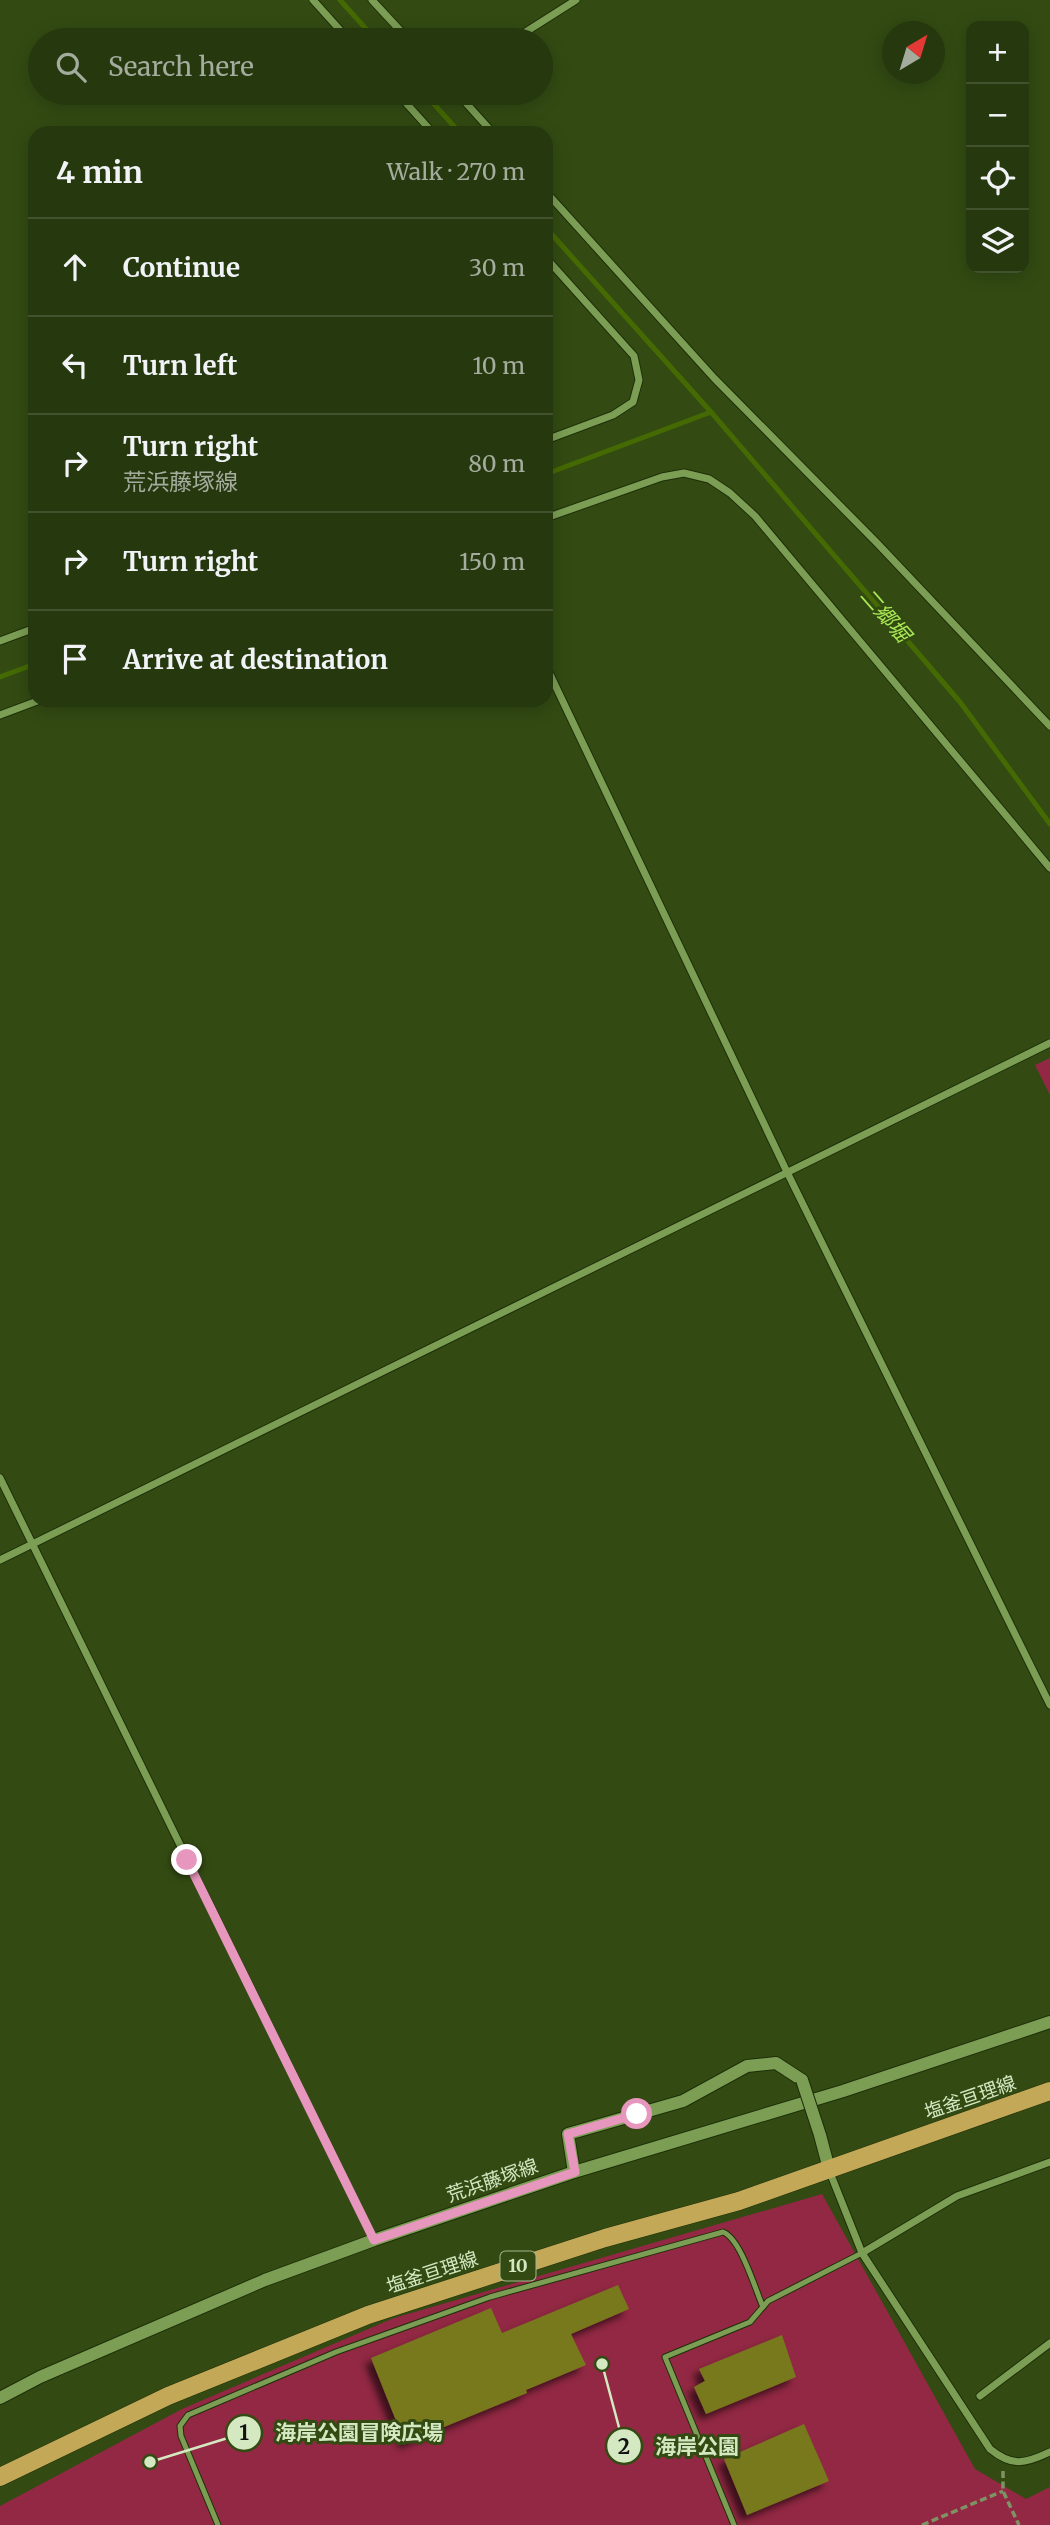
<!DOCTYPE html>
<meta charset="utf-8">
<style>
body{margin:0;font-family:Merriweather,"Noto Sans JP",serif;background:#2e3f17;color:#f1f3f6}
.controls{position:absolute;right:21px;top:21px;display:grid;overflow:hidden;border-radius:14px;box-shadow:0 4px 18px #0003}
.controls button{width:63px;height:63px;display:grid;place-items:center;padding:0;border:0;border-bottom:2px solid #42522e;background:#26380e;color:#f1f3f6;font:35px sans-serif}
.compass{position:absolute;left:882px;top:21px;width:63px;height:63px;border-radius:50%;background:#26380e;box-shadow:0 4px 18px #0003;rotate:38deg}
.stop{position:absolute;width:21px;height:21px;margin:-16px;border:5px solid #e797bd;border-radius:50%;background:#fff}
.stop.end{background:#e797bd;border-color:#fff;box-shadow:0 2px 7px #0008}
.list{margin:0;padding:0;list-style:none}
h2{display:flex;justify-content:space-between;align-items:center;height:91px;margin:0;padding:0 28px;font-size:30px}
h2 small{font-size:23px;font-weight:400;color:#a4ac9e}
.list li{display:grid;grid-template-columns:46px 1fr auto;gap:21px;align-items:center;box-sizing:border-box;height:98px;padding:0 28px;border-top:2px solid #42522e}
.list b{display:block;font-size:26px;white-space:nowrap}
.list p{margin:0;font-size:23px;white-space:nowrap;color:#a4ac9e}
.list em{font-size:23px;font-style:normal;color:#a4ac9e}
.icon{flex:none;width:38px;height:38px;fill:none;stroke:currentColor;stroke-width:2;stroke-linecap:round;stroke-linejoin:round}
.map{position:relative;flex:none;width:1050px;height:2525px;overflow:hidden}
.search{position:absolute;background:#26380e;box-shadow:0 4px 18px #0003;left:28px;top:28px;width:525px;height:77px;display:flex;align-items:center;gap:18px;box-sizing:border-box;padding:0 24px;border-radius:38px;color:#a4ac9e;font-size:26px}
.panel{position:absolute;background:#26380e;box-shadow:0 4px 18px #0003;left:28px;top:126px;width:525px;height:581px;border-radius:21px}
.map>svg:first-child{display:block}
.green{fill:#922843}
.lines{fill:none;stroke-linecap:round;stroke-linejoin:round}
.stream{stroke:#456a03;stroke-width:5}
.building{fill:#78781f;filter:url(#shadow)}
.service-casing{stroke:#1e2f08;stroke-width:7}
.minor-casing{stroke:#1e2f08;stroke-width:9}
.tertiary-casing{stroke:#1e2f08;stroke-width:14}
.primary-casing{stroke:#1e2f08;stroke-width:19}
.path{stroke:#7d9364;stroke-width:3.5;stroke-dasharray:7 3.5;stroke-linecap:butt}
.service{stroke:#7b9e54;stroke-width:5}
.minor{stroke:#7b9e54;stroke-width:7}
.tertiary{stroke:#7b9e54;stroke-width:12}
.primary{stroke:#c2a857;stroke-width:18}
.tertiary-bridge-casing{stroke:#1e2f08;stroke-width:14;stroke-linecap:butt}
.tertiary-bridge{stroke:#7b9e54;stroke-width:12}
.route{stroke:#e797bd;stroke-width:9}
.labels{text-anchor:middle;stroke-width:6;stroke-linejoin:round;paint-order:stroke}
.shield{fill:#334b13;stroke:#a4b98e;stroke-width:2}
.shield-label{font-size:18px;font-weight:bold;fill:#d4e8c2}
.street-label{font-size:19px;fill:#d4e8c2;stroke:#334b13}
.water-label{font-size:21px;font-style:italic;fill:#a9e955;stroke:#334b13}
.leader{fill:none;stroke:#d4e8c2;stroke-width:2.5}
.callout-dot{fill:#d4e8c2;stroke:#334b13;stroke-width:2.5}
.mark-label{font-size:21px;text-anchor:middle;font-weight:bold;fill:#111}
.callout-label{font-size:21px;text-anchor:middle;font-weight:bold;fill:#d4e8c2;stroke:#334b13;stroke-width:6;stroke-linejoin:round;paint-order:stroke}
</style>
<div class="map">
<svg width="1050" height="2525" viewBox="0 0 1050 2525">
<defs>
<filter id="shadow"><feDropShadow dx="-6" dy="6" stdDeviation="3.5" flood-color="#0009"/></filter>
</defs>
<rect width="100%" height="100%" fill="#334b13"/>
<g class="green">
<path d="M1050 1058V1095L1035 1065Z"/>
<path d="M822 2194 975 2469 1026 2499 1050 2487V2525H0V2506L182 2409 394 2318Z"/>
</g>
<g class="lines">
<g class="stream">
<path d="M340 0 376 40"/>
<path d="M424 93 460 133"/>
<path d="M546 228 711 412 960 702 1050 824"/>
<path d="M546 474 711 412"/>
<path d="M0 677 35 664"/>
</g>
</g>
<g class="building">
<path d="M618 2285 629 2309 571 2334 586 2365 526 2390 527 2393 405 2443 371 2358 491 2308 502 2333Z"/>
<path d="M782 2335 796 2377 706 2414 694 2387 705 2381 699 2369Z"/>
<path d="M804 2424 829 2481 747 2515 724 2459Z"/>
</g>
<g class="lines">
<g class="service-casing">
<g id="service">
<path d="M218 2525 181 2436 180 2426 188 2415 336 2352 490 2297 723 2232C741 2239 755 2289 763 2307"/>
<path d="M734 2525 665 2357 750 2322 768 2301 862 2253"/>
</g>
</g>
<g class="minor-casing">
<g id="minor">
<path d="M313 0 349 40"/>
<path d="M372 0 409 40"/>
<path d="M513 40 576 0"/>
<path d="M397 93 433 133"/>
<path d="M457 93 493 133"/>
<path d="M546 192 714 378 877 543 1050 726"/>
<path d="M546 258 634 356 639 380 633 402 613 415 546 440"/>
<path d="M546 518 662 477 684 473 709 479 730 493 755 516 1050 868"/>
<path d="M0 641 35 628"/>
<path d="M546 666 787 1172 1050 1705"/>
<path d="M0 715 40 700"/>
<path d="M0 1478 374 2240"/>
<path d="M0 1560 1050 1043"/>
<path d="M829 2170 862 2253 990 2449C1012 2467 1025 2464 1050 2452"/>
<path d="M862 2253 957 2196 1050 2162"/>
<path d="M980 2396 1050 2343"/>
</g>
</g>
<g class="tertiary-casing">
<g id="tertiary">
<path d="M820 2135 829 2169"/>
<path d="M574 2172 568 2134 683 2101 747 2066 776 2063 802 2080"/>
<path d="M0 2398 40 2377 265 2280 374 2240 574 2172 843 2091 1050 2022"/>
</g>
</g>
<g class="primary-casing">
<path id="primary" d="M0 2477 168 2396 368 2315 605 2238 739 2201 1050 2091"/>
</g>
<g class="path">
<path d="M1003 2471V2491L1019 2525"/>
<path d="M922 2525 1003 2491"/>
</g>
<use href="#service" class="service"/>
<use href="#minor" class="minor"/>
<use href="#tertiary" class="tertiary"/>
<use href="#primary" class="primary"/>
<g class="tertiary-bridge-casing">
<path id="tertiary-bridge" d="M802 2080 820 2135"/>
</g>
<use href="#tertiary-bridge" class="tertiary-bridge"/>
</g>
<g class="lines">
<path class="route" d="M187 1860 374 2240 575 2172 568 2134 637 2114"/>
</g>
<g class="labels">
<rect class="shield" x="500.5" y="2251.5" width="35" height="29" rx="5"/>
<g class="shield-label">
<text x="518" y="2272">10</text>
</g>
<g class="street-label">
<text transform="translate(970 2097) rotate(-19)" y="7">塩釜亘理線</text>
<text transform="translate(492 2180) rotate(-19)" y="7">荒浜藤塚線</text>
<text transform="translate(432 2272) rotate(-18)" y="7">塩釜亘理線</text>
</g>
<g class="water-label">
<text transform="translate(885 615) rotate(49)" y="7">二郷堀</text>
</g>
</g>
<path class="leader" d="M150 2462L244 2433M602 2364L624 2446"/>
<g class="callout-dot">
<circle cx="150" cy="2462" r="7"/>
<circle cx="602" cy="2364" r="7"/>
<circle cx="244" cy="2433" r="18"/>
<circle cx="624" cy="2446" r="18"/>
</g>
<g class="mark-label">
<text x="244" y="2440">1</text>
<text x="624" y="2454">2</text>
</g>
<g class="callout-label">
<text x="359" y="2440">海岸公園冒険広場</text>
<text x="697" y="2454">海岸公園</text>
</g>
</svg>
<div class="controls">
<button>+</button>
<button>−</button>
<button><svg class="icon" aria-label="locate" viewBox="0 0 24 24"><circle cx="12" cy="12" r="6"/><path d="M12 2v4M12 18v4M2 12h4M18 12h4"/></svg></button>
<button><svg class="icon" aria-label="layers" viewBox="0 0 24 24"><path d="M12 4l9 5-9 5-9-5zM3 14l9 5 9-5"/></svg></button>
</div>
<svg class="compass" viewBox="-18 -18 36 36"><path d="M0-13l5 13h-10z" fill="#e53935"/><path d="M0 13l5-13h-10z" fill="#a4ac9e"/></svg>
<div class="stop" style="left:637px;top:2114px"></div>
<div class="stop end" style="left:187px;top:1860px"></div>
<div class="search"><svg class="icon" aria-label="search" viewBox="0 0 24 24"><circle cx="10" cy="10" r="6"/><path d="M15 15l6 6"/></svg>Search here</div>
<section class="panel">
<h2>4 min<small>Walk · 270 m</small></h2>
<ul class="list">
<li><svg class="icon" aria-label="ahead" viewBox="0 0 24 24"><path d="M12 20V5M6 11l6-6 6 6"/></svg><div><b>Continue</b></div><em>30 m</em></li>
<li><svg class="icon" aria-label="left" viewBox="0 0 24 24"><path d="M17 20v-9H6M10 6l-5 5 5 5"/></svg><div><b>Turn left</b></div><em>10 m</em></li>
<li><svg class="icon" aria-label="right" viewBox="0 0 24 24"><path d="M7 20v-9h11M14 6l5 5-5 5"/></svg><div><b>Turn right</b><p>荒浜藤塚線</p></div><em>80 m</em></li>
<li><svg class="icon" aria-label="right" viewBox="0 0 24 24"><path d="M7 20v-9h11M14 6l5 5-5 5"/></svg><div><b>Turn right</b></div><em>150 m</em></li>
<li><svg class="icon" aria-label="arrive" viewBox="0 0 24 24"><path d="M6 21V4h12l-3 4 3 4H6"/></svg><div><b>Arrive at destination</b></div></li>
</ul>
</section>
</div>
